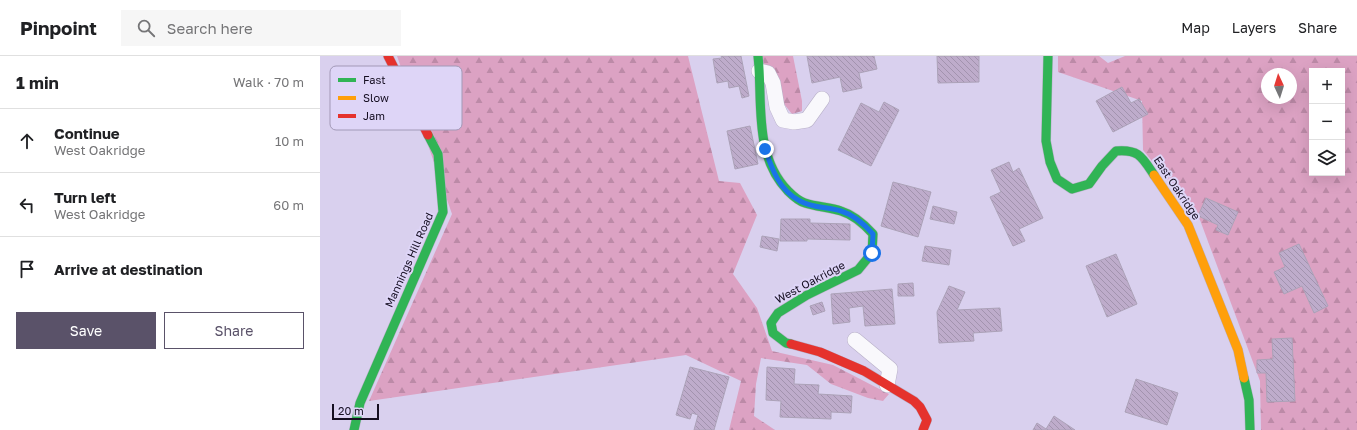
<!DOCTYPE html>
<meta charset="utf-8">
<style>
body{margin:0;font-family:"Golos Text",sans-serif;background:#f6f6f6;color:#202124}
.controls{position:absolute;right:12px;top:12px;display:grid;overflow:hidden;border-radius:0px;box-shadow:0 4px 16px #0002}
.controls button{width:36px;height:36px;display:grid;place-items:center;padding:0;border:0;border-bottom:1px solid #e0e0e0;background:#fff;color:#202124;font:20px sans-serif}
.compass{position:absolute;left:941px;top:12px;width:36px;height:36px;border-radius:50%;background:#fff;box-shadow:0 4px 16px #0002;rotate:356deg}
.scale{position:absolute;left:12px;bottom:10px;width:47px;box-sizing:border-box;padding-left:4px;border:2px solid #150e21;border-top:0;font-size:11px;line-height:14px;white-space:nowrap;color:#150e21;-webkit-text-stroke:3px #ded5f7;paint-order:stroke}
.stop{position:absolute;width:12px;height:12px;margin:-9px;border:3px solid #1a73e8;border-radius:50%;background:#fff}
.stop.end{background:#1a73e8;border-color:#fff;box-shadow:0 1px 4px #0008}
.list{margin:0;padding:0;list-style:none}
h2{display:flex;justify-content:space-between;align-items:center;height:52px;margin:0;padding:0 16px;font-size:17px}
h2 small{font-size:13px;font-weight:400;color:#757577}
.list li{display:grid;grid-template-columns:26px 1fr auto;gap:12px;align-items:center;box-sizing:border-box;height:64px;padding:0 16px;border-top:1px solid #e0e0e0}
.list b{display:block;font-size:15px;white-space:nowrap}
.list p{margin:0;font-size:13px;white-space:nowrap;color:#757577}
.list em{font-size:13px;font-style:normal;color:#757577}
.actions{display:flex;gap:8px;padding:12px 16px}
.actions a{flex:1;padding:9px 0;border:1px solid #5a5269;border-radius:0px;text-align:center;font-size:14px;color:#5a5269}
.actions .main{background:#5a5269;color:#fff}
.icon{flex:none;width:22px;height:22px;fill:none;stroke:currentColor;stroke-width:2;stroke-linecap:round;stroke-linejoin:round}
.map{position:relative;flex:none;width:1037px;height:374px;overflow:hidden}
header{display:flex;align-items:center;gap:24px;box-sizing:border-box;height:56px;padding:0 20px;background:#fff;border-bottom:1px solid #e0e0e0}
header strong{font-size:19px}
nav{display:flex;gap:22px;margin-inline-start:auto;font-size:14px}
.search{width:280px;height:36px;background:#f6f6f6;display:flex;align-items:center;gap:10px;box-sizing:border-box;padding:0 14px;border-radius:0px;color:#757577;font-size:15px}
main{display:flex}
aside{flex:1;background:#fff}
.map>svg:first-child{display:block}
.forest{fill:url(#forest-firs);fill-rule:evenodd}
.building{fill:url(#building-back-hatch);stroke:#aca2b8}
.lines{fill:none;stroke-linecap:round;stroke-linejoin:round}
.street-casing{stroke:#b8b0c8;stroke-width:16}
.fast-casing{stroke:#b8b0c8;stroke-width:10}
.slow-casing{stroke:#b8b0c8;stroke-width:10}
.jam-casing{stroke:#b8b0c8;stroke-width:10}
.street{stroke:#f9f8fc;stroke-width:15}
.fast{stroke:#30b455;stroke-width:9}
.slow{stroke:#ff9f0a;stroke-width:9}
.jam{stroke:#e5322d;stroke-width:9}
.route{stroke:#1a73e8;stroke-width:5}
.labels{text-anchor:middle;stroke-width:4;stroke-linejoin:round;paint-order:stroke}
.street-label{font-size:11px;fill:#150e21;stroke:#ded5f7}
.key{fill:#ded5f7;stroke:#a299b7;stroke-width:1}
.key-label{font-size:11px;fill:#150e21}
</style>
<header>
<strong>Pinpoint</strong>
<div class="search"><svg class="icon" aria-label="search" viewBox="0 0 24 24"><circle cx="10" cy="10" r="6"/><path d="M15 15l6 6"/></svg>Search here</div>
<nav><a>Map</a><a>Layers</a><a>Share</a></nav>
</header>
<main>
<aside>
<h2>1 min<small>Walk · 70 m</small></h2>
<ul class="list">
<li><svg class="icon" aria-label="ahead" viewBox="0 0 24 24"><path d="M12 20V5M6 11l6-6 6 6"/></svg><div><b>Continue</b><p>West Oakridge</p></div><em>10 m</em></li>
<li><svg class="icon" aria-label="left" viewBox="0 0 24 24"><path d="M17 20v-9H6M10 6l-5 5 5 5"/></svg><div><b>Turn left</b><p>West Oakridge</p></div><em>60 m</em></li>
<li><svg class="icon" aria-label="arrive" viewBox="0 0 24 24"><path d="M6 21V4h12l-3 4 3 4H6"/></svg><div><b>Arrive at destination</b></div></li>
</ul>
<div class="actions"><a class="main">Save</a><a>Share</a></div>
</aside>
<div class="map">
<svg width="1037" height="374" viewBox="0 0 1037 374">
<defs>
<pattern id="forest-firs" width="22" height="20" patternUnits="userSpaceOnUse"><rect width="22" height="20" fill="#dca2c3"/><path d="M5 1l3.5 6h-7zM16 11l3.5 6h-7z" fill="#bc8aa7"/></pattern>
<pattern id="building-back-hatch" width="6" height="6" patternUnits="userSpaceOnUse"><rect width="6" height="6" fill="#beaccb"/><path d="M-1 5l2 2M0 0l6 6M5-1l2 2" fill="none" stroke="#a293ae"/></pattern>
</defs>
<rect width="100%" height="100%" fill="#d9d0ee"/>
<g class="forest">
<path d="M77 0H368L399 125 420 127 437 159 413 218 437 252 452 295 513 309 569 338 563 345 548 342 511 328 487 309 441 302 436 328 434 360 455 374H409L421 325 366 299 49 345 132 158Z"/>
<path d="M440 0H473L482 45V55L472 58 464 48Z"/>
<path d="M738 0H779L788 7 805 0H1037V374H941L940 325 880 164 823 94 822 45 738 16ZM992 15H1022V117H992ZM947 18H971V42H947Z"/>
</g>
<g class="building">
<path d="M401 0H421L429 40 422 42 419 30 409 32 408 25 397 27 393 3 402 2Z"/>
<path d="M487 0H554L557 13 539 17 542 32 523 36 520 21 492 27Z"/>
<path d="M617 0H659V26L618 27Z"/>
<path d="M802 31 811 47 819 43 828 58 793 76 776 45Z"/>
<path d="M564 46 579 54 551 110 518 94 541 47 559 56Z"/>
<path d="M430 70 438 108 415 113 407 75Z"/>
<path d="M689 106 693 116 699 112 723 162 699 173 705 185 693 190 670 141 681 136 671 114Z"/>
<path d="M573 126 611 136 598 181 561 170Z"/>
<path d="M886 142 918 156 908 179 896 174 898 169 878 160Z"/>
<path d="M613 150 637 156 634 168 610 163Z"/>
<path d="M461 163H490V167L530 168V184L487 183V185H460Z"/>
<path d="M442 180 459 183 457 195 440 191Z"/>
<path d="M979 188 1008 250 994 257 982 230 964 238 954 216 965 211 959 197Z"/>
<path d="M605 190 631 194 629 209 602 205Z"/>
<path d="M796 198 817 248 787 261 766 210Z"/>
<path d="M593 227 594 240H578V228Z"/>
<path d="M629 230 645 236 637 254 680 252 682 275 653 277 654 285 619 287 617 256Z"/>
<path d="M572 233 575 268 545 270 543 250 529 252 530 266 513 268 511 238Z"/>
<path d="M502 246 505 255 493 259 490 250Z"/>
<path d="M972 282 975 345 947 346 946 317H937V304L953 303 952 283Z"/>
<path d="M370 311 409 321 394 374H374L378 359 372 357 370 363 356 359Z"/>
<path d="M447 311 475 313 474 328 499 329 498 338 532 340 531 357 511 356V363L460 361 461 345 446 344Z"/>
<path d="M816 323 858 337 847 369 805 356Z"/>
<path d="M734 360 755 374H713L717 367 726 373Z"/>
</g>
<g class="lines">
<g class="street-casing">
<g id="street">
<path d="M439 15 448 17 453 27 457 51 463 64 474 66 487 64 502 43"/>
<path d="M535 284 570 313 567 329"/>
</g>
</g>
<g class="fast-casing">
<g id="fast">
<path d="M438 0C443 45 433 99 468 135 473 140 478 145 485 147 497 151 509 151 521 155 534 159 544 168 553 178L552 197 538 214 487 239 458 257 451 267 453 277 466 287 471 288"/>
<path d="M728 0 726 85 730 106 737 123 752 133 769 128 782 110 796 95C819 93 822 101 834 119"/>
<path d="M924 322 929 344 930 374"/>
<path d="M34 374 40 347 123 156 118 98 108 79"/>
</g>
</g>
<g class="slow-casing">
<path id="slow" d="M834 119 868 169 918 294 924 322"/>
</g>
<g class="jam-casing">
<g id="jam">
<path d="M68 0 108 79"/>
<path d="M471 288 500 296 544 315 594 345 600 351 607 364 603 374"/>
</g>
</g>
<use href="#street" class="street"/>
<use href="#fast" class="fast"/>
<use href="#slow" class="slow"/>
<use href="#jam" class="jam"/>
</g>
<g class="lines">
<path class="route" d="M445 93C452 113 459 134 480 145 492 152 508 151 521 155 534 159 545 169 553 178L552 197"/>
</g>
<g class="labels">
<g class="street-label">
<text transform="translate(857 132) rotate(56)" y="4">East Oakridge</text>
<text transform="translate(89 204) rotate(-66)" y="4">Mannings Hill Road</text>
<text transform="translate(490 226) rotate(-28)" y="4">West Oakridge</text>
</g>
</g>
<rect x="10" y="10" width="132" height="64" rx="6" class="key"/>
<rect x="18" y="22" width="18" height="4" fill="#30b455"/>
<rect x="18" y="40" width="18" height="4" fill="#ff9f0a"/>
<rect x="18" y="58" width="18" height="4" fill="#e5322d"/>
<g class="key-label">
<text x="43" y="28">Fast</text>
<text x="43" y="46">Slow</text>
<text x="43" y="64">Jam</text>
</g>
</svg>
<div class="controls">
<button>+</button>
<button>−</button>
<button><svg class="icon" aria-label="layers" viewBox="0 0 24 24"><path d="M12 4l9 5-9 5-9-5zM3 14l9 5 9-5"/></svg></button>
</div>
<svg class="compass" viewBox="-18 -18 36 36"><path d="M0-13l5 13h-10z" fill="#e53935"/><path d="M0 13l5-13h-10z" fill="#757577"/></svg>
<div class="scale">20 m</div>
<div class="stop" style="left:552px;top:197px"></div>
<div class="stop end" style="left:445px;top:93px"></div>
</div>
</main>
